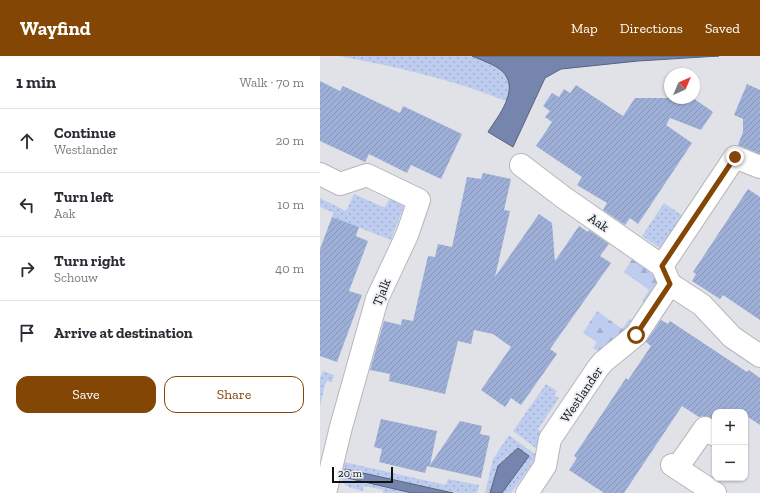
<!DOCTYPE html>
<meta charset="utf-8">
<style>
body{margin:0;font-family:"Zilla Slab",serif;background:#f7f7f7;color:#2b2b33}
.controls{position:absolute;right:12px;bottom:12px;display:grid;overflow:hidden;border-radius:8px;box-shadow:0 1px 3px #0004}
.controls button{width:36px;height:36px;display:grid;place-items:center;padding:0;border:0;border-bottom:1px solid #e1e1e2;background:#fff;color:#2b2b33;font:20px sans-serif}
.compass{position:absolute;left:344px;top:12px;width:36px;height:36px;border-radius:50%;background:#fff;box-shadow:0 1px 3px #0004;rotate:44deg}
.scale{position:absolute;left:12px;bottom:10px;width:61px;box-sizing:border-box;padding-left:4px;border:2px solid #101112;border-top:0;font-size:11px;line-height:14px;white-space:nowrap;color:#101112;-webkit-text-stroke:3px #edf0f4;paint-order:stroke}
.stop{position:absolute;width:12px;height:12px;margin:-9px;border:3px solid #844605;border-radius:50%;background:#fff}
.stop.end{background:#844605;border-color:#fff;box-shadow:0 1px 4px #0008}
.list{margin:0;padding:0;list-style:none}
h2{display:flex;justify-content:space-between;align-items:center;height:52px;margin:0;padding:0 16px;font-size:17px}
h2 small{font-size:13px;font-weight:400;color:#7c7c81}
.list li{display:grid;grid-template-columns:26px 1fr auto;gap:12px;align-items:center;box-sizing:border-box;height:64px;padding:0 16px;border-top:1px solid #e1e1e2}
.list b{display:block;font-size:15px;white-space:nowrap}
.list p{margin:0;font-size:13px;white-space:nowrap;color:#7c7c81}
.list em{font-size:13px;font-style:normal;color:#7c7c81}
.actions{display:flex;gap:8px;padding:12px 16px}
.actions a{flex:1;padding:9px 0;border:1px solid #844605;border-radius:12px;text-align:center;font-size:14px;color:#844605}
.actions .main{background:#844605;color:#fff}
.icon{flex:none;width:22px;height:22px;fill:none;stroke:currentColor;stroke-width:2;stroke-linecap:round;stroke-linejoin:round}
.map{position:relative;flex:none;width:440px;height:437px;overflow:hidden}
header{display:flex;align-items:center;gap:24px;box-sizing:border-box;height:56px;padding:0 20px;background:#844605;color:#fff}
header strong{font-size:19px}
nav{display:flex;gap:22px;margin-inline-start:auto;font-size:14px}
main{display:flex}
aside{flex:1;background:#fff}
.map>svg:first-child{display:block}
.grass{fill:url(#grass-dots)}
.forest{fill:url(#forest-firs)}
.water{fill:#7585ad;stroke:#57627e}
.building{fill:url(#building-hatch)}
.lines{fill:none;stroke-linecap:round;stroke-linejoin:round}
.street-casing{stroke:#b5b7bb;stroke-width:24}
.street{stroke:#fff;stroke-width:22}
.route{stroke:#844605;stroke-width:5}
.labels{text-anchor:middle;stroke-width:4;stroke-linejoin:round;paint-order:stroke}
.street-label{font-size:13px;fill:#101112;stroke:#edf0f4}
</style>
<header>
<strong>Wayfind</strong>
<nav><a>Map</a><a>Directions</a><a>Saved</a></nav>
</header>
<main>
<aside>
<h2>1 min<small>Walk · 70 m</small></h2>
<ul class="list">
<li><svg class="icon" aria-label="ahead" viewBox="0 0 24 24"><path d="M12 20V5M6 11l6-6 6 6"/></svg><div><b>Continue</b><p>Westlander</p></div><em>20 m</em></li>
<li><svg class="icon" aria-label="left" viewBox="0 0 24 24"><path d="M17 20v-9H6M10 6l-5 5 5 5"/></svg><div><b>Turn left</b><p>Aak</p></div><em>10 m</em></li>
<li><svg class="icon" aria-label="right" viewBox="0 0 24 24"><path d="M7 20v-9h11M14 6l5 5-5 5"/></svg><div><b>Turn right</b><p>Schouw</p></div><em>40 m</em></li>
<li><svg class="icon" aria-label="arrive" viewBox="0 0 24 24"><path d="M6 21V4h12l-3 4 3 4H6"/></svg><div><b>Arrive at destination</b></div></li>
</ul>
<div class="actions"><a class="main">Save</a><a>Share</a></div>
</aside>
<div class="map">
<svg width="440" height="437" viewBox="0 0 440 437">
<defs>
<pattern id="grass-dots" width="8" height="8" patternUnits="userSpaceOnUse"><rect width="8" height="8" fill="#beccef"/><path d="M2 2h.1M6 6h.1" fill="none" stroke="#a2aecc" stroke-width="1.8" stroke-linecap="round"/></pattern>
<pattern id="forest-firs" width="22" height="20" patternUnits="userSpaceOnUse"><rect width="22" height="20" fill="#beccef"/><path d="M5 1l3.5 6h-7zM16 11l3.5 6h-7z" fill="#a2aecc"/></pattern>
<pattern id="building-hatch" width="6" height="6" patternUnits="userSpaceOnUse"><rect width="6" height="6" fill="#9daed7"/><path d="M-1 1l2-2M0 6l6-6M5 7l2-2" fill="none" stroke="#8695b8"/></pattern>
</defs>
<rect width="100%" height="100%" fill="#e0e2e7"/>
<g class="grass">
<path d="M19 0H152C166 6 191 13 190 33 190 37 188 42 186 45 131 23 77 11 19 0Z"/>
<path d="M34 138 63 151H65L71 140 85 147 71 184 12 161 14 157 0 151V142L26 155Z"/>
<path d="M344 147 363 160 341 193 322 180Z"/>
<path d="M3 315 14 319 12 326 6 325 0 350V322Z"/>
<path d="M226 328 237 335 234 339 239 342 218 373 223 377 217 393 193 375Z"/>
<path d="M189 379 216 399 215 403 191 437H182L209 400 198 392 178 410 170 437H165L173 403Z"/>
<path d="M24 406 126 429 128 423 159 429 157 437H133L25 413 24 421 92 437H63V434L44 430 43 435C22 430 18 428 24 406Z"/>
</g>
<g class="forest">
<path d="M316 197 341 224 325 248 322 245 329 234 304 216Z"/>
<path d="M277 255 302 273 310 262 312 267 304 279 284 289 279 296 273 292 277 286 263 277Z"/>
</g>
<g class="water">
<path d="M152 0H399L318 5 241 13 225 22 193 91 168 76C178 60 201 33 182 15 174 8 161 4 152 0Z"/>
<path d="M198 392 209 400 182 437H170L178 410Z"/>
<path d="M25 413 133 437H92L23 421Z"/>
</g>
<g class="building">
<path d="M0 25 20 35 23 30 80 57 83 50 142 78 121 123 91 109 87 117 49 98 45 106 0 85Z"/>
<path d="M427 28 440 34V98L418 89 423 76V63L414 59Z"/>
<path d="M256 29 303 60 315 42H373L393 56 381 74 350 62 346 69 372 87 318 168 310 162 305 169 283 154 287 147 257 129 262 121 216 90 232 66 225 61 230 55 223 50 232 37 239 41 244 33 250 37Z"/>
<path d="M163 117 191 123 184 154 190 155 175 221 219 158 232 167 235 205 259 170 268 176 269 174 289 188 280 200 291 207 230 293 237 298 201 349 191 342 185 351 161 334 191 291 173 278 154 274 151 288 138 285 125 338 69 325 70 318 50 314 64 265 81 269 82 263 93 265 108 200 115 201 118 188 132 191 147 121 161 123Z"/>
<path d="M428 133 440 141V264L403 239 400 243 372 225 376 218 373 216Z"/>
<path d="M12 161 39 171 36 180 48 185 29 235 42 239 17 306 0 300V193Z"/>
<path d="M341 264 348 268 350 265 427 316 429 314 440 322V369L425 359V356H395V364L386 360 379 361 362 350 304 437H284L249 414 257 402 254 400 306 322 308 324 331 290 326 286Z"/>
<path d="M61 363 117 375 110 409 140 365 162 370 160 378 170 380 161 422 107 410 105 417 59 406 62 393 54 391Z"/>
</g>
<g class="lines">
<g class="street-casing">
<g id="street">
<path d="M201 109 243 141 342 210 350 228"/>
<path d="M0 118 20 128 47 119 99 144 87 179 57 243 21 371 5 437"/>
<path d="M342 210 415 101 440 111"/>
<path d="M350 228 382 249 412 281 440 300"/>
<path d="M352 409 395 437"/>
<path d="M357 412 385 372 395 379"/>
<path d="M207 437 225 410 230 383 278 312 283 306 316 279 350 228"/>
</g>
</g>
<use href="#street" class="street"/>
</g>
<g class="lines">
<path class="route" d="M316 279 350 228 342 210 415 101"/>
</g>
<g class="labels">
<g class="street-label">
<text transform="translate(279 166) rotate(35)" y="5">Aak</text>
<text transform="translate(61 236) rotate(-68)" y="5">Tjalk</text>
<text transform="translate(261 338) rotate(-56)" y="5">Westlander</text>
</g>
</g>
</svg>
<div class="controls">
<button>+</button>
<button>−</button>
</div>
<svg class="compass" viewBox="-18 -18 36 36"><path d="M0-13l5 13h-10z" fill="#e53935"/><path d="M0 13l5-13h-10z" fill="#7c7c81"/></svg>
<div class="scale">20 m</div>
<div class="stop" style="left:316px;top:279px"></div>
<div class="stop end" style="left:415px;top:101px"></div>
</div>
</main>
